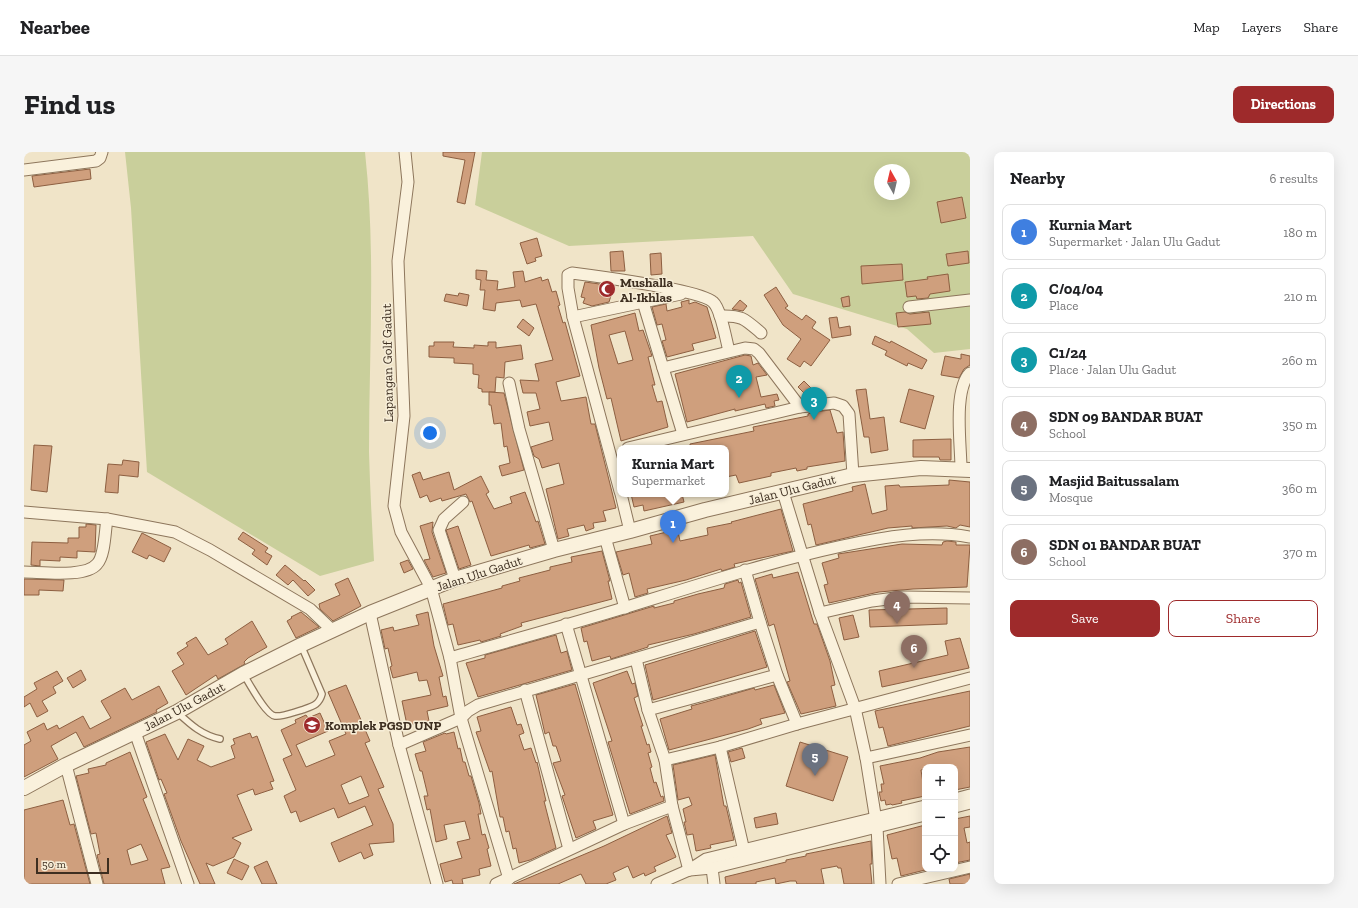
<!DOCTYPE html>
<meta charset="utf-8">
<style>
body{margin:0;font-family:"Zilla Slab",serif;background:#f6f6f6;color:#202124}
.controls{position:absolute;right:12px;bottom:12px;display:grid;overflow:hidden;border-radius:8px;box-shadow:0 4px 16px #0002}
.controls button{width:36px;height:36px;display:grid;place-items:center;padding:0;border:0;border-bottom:1px solid #e0e0e0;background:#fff;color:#202124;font:20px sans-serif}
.compass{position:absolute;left:850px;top:12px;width:36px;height:36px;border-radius:50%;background:#fff;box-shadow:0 4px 16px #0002;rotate:352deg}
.scale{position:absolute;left:12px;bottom:10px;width:73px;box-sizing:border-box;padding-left:4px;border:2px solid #3d2e20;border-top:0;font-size:11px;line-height:14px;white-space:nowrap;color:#3d2e20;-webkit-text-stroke:3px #f7eed8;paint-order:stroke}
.you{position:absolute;left:406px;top:281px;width:14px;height:14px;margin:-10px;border:3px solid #fff;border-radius:50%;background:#1a73e8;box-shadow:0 0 0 6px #1a73e833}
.badge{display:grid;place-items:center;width:26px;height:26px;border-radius:50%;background:#9e2a2b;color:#fff;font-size:13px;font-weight:700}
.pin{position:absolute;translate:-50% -33px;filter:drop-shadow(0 1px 2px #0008)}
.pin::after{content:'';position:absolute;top:21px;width:14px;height:12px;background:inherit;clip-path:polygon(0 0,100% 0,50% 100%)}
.popup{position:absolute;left:593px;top:293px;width:112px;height:52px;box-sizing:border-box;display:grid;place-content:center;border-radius:8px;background:#fff;filter:drop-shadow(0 1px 3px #0005);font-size:13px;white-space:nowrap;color:#757577}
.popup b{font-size:15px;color:#202124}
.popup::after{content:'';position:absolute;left:50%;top:100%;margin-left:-8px;border:8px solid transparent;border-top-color:#fff}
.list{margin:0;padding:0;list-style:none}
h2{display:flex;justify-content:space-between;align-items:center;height:52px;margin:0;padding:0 16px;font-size:17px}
h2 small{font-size:13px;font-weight:400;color:#757577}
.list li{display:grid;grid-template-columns:26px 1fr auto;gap:12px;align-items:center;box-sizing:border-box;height:56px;margin:0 8px 8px;padding:0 8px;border:1px solid #e0e0e0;border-radius:8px}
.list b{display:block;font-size:15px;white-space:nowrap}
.list p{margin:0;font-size:13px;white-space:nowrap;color:#757577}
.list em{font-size:13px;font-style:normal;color:#757577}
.actions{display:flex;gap:8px;padding:12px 16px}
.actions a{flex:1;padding:9px 0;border:1px solid #9e2a2b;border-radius:8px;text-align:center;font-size:14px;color:#9e2a2b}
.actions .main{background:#9e2a2b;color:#fff}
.icon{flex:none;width:22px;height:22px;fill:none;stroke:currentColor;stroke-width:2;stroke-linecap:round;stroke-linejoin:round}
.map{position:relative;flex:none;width:946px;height:732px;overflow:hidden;border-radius:8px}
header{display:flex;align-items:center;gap:24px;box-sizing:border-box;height:56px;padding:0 20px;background:#fff;border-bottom:1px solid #e0e0e0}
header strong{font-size:19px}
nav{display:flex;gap:22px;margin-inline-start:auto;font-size:14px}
.intro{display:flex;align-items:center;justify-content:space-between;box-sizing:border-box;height:96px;padding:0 24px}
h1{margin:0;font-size:28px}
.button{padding:10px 18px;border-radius:8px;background:#9e2a2b;color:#fff;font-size:14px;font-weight:700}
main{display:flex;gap:24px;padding:0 24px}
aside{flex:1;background:#fff;border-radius:8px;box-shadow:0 4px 16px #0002}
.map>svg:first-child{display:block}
.green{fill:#c9cf9b;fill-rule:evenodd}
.building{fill:#cf9f7d;stroke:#8d5f41;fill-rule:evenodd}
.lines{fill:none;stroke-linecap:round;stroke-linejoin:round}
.service-casing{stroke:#8d765c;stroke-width:8}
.minor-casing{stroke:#8d765c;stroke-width:13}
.tertiary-casing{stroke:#8d765c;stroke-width:16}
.service{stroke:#faf1dc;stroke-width:5.5}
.minor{stroke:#faf1dc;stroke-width:11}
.tertiary{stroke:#faf1dc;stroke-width:14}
.labels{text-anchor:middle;stroke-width:3;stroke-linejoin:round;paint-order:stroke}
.poi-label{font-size:13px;font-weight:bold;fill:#3d2e20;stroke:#f7eed8;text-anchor:start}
.street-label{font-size:13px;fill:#3d2e20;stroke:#f7eed8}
</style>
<header>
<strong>Nearbee</strong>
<nav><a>Map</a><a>Layers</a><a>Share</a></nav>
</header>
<div class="intro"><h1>Find us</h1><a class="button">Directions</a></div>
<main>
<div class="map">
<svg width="946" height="732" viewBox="0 0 946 732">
<rect width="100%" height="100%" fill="#f0e4c8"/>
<g class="green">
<path d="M101 0H341C352 99 345 200 345 300 346 336 348 373 350 409L296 424 123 320 107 56Z"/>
<path d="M458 0H946V197L910 201 883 177 769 142 729 84 545 94 451 53ZM856 18H880V42H856Z"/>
</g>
<g class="building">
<path d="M419 0H451L441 52 433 50 441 8 419 4Z"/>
<path d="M66 17 67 27 10 35 8 24Z"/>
<path d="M938 45 942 66 917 71 913 50Z"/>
<path d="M513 86 518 104 511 106 512 109 503 112 496 91Z"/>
<path d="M599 99 601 119H587L586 100Z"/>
<path d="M944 99 945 111 924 114 922 102Z"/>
<path d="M637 101 638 122 627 123 626 102Z"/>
<path d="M878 112 879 128 838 132 837 114Z"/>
<path d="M452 118 463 119 462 128 474 129 473 138 491 135 489 120 499 119 501 130 517 125 518 129 524 127 528 140 532 139 536 153 534 154 539 171 541 170 556 224 532 230 537 249 562 245 567 272H571L592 356 579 359 582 369 569 371 570 376 562 379 560 373 543 377 545 384 534 387 522 337 540 332 535 311 518 316 515 307 510 304 507 295 529 288 525 270 506 274 503 260 516 257 512 241H499L496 228 515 229 511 212 529 208 512 152 498 155 496 148 472 151 471 159 459 157 461 138H456L457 128 452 127Z"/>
<path d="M924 122 926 139 906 142 904 146 893 147 892 144 883 145 881 130 904 127 903 125Z"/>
<path d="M561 130 590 134 585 150 568 154 559 151 561 146 557 145Z"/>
<path d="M752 135 764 154 761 156 778 168 782 163 792 170 788 176 806 188 787 214 780 209 776 215 763 207 777 187 759 173 740 143Z"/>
<path d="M435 141 445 143 443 154 420 149 422 142 434 144Z"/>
<path d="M825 144 826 154 819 155 817 146Z"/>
<path d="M665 148V152L671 150 683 155 692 186 668 192 670 198 643 205 638 189 642 188 638 172 633 173 628 155 642 152 643 159 658 155 657 150Z"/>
<path d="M716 148 723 154 719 159 708 157Z"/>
<path d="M881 160 886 162 905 160 907 172 874 175 872 161Z"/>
<path d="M611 161 615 179 619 178 628 204 624 205 631 233H628L633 250 638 249 644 275 597 289 587 246 583 247 575 216 567 173ZM601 179 609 208 594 212 585 183Z"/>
<path d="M813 165 815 176 826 174 827 183 808 186 805 166Z"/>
<path d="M499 167 510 176 505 184 493 175Z"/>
<path d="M851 184 866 191 867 189 903 208 898 217 884 211 883 214 861 203 863 199 848 192Z"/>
<path d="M410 190H430L429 195 450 196V193L464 194V190H472V196L497 193 499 207 481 210 480 226 472 225 471 240H458V237L454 236 455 223 449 222V212L430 211V206L405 205V194H410Z"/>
<path d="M937 202 946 204V213L940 217 935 226 917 223 921 204 937 207Z"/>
<path d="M721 203 727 204 729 213 734 211 743 223 732 225 737 245 753 242 755 248 750 249 751 254 742 256 741 252 711 259V257L663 270 651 222Z"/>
<path d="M780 229 787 236 781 242 774 235Z"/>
<path d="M842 237 846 267 860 265 864 298 847 301 845 285H840L832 238Z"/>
<path d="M885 237 910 244 901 277 876 270Z"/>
<path d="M465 240 480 241 500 318 478 324 475 314 486 311 483 294 480 295 477 271 470 272 467 253H465Z"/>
<path d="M806 258 813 281 819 280 821 309 783 315V317L773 319 772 316 747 321V324L715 331 712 323 702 325V296H666V292L730 279 729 275 784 264V262L790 260Z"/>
<path d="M927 287V308H916L915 305H889V288Z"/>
<path d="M10 293 28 294 23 340 7 338Z"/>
<path d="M99 308 115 310 114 325 95 323 94 341 81 340 84 312 98 313Z"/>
<path d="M396 320 399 328 425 320 430 338 457 324 465 340 462 342 470 357 488 351 486 345 501 340 512 370 514 369 521 392 506 396 505 393 467 404 448 349 446 350 442 342 418 349 417 346 406 350 403 343 396 346 388 323Z"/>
<path d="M925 328 946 330V375L936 373 932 376 923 374 888 376V374L864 376 792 393 787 372 784 373 779 352 829 339 828 335 841 332 848 362 863 358 861 334 875 333 876 335 925 333Z"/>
<path d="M607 342H658L660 350 620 359 619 353 610 355Z"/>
<path d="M757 357 769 399 710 412 711 415 698 419 697 417 662 428 623 437 624 441 611 445 605 421 599 423 592 400 628 392 626 384 643 380 642 378 653 375 656 389 684 383 683 376 708 371 707 370Z"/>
<path d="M409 370 408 380 422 421 409 425 400 408 406 407 396 374Z"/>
<path d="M62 372 72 373 71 400 53 399V406L36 405V409L16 408V414L7 413 8 390 44 391V386H55V375H62Z"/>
<path d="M434 374 447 413 435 417 422 378Z"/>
<path d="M219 380 244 396 241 400 248 404 243 413 228 402 231 398 214 387Z"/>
<path d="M118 381 147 396 140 410 125 403 123 407 108 400Z"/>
<path d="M923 389 932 390V393H946L943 435 889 437 855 440 805 451 800 433 804 432 798 411 815 406 814 402 878 392 918 393 919 390Z"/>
<path d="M578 399 586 429H584L588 447 497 471 498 474 476 482 477 484 457 490 456 488 434 493 429 472 424 473 419 452 478 436V434L496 429 495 426 526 418V415L548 410 547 405Z"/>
<path d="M384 408 389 417 380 421 376 411Z"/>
<path d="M261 413 280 429 281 428 291 438 284 444 269 428 264 433 252 423Z"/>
<path d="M774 420 790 472H793L806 509 811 533 807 534 812 554 777 562 763 530 766 529 750 472 745 474 731 427 748 422 749 426Z"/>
<path d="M324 426 337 454 309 469 296 457 295 452 316 443 311 432Z"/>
<path d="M0 427 40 428 39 439 15 438V443H0Z"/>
<path d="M714 428 715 431 717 430 727 465 670 482 624 493V495L587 507 586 504 568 509 563 489 560 490 557 476 630 454V456L650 451V449L674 442 700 436 701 432Z"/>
<path d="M923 456V472L846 475 845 458Z"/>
<path d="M277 460 295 475 272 486 263 469 268 466 267 465Z"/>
<path d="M404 460 410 494 419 524 415 525 419 545 422 544 424 554 403 559 405 569 383 573 378 549 407 543 403 528 395 529 393 520 369 526 366 515 368 514 364 496 361 497 357 478 369 475 370 479 395 473 392 463Z"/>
<path d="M829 463 835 485 820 488 815 466Z"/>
<path d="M228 469 243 495 224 506 220 510 221 512 194 527 192 523 162 543 148 519 160 512 153 501 164 494 162 491 172 485 184 503 204 492 201 487Z"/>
<path d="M731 479 743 515 629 548 621 513Z"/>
<path d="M532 483 537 501 543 499 548 518 454 545 442 511 461 506V503Z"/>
<path d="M936 486 945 516 858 535 855 519 924 503 921 489Z"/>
<path d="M57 518 62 528 49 536 43 526Z"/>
<path d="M33 519 39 529 29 535 32 541 18 549 24 559 13 565 6 551 0 555V545L13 537 10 531Z"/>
<path d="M603 519 608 532 611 531 614 544 610 546 619 574H617L623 593 625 592 627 600 624 601 628 615 626 616 630 631 632 630 637 645 639 644 640 649 606 662 584 590 588 589 569 531Z"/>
<path d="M551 532 589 663 569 669 572 677 552 686 538 644 541 643 529 611 537 609 532 594H529L525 580 521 582 512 543Z"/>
<path d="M322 533 346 589 341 591 360 635 354 637 369 672 370 690 345 692 349 703 340 707 337 700 315 710 307 691 349 673 341 654 314 666 310 656 276 670 272 659 267 661 260 644 272 638 259 607 268 603 257 578 272 571 271 568 282 563 284 566 296 561 304 579 272 593 282 615 311 603 305 589 322 582 304 540ZM337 624 345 644 325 652 317 633Z"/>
<path d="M750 533 761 561 736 567 738 572 724 577 645 598 636 567 668 557 667 554 682 550 730 536 731 538Z"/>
<path d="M135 534 144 551 132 558 133 560 60 595 52 580 27 594 34 607 0 625V593L7 589 3 580 20 571 23 578 33 573 35 577 59 564 66 577 87 566 77 549 101 536 108 548Z"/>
<path d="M946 539V574L864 594 859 575 855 576 851 559Z"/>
<path d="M487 555 493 573 497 572 500 581 495 583 500 598 507 596 512 611 513 610 522 649H520L532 696 506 708 495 711 492 696 489 697 485 679 482 680 479 665H476L468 619 466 620 452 580 457 579 453 565Z"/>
<path d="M430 580 434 597 436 596 439 610H441L445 624H447L455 651 457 662H454L458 683 461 682 465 696 463 697 467 714 455 717 456 723 438 727 439 732H429L428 728 421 730 416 712 438 706 433 690 446 687 441 669 420 673 423 687 412 690 406 657 403 658 400 644H404L398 619H396L391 602 402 599 399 590 421 581 422 582Z"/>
<path d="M226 581 228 586 233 584 250 629 246 630 249 637 231 643 229 637 213 643 228 678 208 686 217 691 210 705 189 714 182 711 191 732H176L157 689 140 642 143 641 137 627 135 628 134 625 122 590 141 582 154 608 164 587 180 594 173 608 187 615 211 606 207 594 211 592 209 587Z"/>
<path d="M776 590 824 605 809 649 762 634Z"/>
<path d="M946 595V635L931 638V615H901V617L897 618 901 644 877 649 878 651 868 653 867 652 862 653 861 648 857 649 855 640H858L857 632H860L856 614 896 606 914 600Z"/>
<path d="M718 596 721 606 707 610 704 600Z"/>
<path d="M106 600 123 645 119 647 146 715 137 717 141 732H80L73 703 76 702 72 681 67 682 52 624 65 621 64 617 82 613V611ZM117 692 124 708 107 713 103 698Z"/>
<path d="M691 603 700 654H702L710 688 686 693 687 696 672 699 669 682 663 683 660 670H662L659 657 668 653 665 645 654 648 649 613Z"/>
<path d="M39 648 46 673 50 672 66 732H0V658Z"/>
<path d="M752 661 754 672 732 676 730 666Z"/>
<path d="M643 664 648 681 642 683 652 705 630 715 632 719 621 724 620 721 609 726 604 714 589 721 592 728 582 732H562L557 722 534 732H490L580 694Z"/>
<path d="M946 664V675L940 676 943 691 946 690V708L931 711V667Z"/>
<path d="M901 673V718L877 724 873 706 868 707 863 683Z"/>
<path d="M847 689 848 712H846L848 732H820L817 716H814L813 714 797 717 800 732H773L772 729H766L752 732 751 726 732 730V732H702L701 725 762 710V708L782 704V702Z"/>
<path d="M210 707 225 714 218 728 203 721Z"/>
<path d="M243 709 253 732H238L230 715Z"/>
<path d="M946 722V732H926L925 727Z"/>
</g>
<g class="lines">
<g class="service-casing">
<g id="service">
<path d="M220 523C225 531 242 563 251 564 259 565 270 560 278 558 289 554 295 553 298 542L277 493"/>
<path d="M154 561C167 573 178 583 196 587"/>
</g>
</g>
<g class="minor-casing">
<g id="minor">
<path d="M381 0 384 30 374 109 380 264 370 354 377 380 407 436 426 506C485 489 544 473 603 455 674 433 745 410 818 394 860 385 903 377 946 385"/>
<path d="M0 18 72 9 76 6 78 0"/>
<path d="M619 150 659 282"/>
<path d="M885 155 946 148"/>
<path d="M696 164C718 163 721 167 737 181"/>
<path d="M549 165 657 142"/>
<path d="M639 216 721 196 730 197 735 201 776 255 810 251 819 254 825 262 829 323"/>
<path d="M485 231 495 277 530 398"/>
<path d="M604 296 776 255"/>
<path d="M937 317C937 293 929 238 946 221"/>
<path d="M596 339 549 165 544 136V123L548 121C571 124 676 138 689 150 697 157 702 188 705 199"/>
<path d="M759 340 796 461 831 556 842 606 853 675 856 732"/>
<path d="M597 342 606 379"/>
<path d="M0 360 83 367 151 380 186 398 286 457 309 479"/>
<path d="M581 385 601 456"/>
<path d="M0 420C17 420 62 426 73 412 81 404 81 378 83 367"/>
<path d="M431 427 415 378 420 367 439 350"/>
<path d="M346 461 375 593 413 732"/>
<path d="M796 461 848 449 879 445 946 446"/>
<path d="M736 470 753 523 773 572"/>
<path d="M542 472 600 672"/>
<path d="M426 506 437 566 485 727"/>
<path d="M501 538 545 697"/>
<path d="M624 558 753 523"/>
<path d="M111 580 164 732"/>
<path d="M375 593 437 566 444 559 454 553 736 470 721 418"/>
<path d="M696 595 720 699"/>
<path d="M842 606 946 583"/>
<path d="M641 608 696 595 773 572 946 526"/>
<path d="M42 613 73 732"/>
<path d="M931 647 946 643"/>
<path d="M648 654 665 718"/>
<path d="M931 655 946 651"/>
<path d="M688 716 690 732"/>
<path d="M666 718 688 716 901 663"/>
<path d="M472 732 600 672 648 654 641 608 624 558 612 507"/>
<path d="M633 732 665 718 682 707 901 654"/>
<path d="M874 732 946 715"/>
</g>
</g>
<g class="tertiary-casing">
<path id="tertiary" d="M0 636 42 613 153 560 219 522 277 493 346 461 431 427 530 398 606 379 681 358 829 323 897 316 946 318"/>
</g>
<use href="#service" class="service"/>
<use href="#minor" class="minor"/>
<use href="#tertiary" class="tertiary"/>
</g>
<defs>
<g id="mosque-disc" transform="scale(0.9)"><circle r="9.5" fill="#9e2a2b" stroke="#f7eed8"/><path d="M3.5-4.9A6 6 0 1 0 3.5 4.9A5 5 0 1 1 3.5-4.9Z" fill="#fff"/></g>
<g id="university-disc" transform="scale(0.9)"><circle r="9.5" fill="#9e2a2b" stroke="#f7eed8"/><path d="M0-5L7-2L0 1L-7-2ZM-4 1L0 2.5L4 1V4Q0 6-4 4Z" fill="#fff"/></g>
</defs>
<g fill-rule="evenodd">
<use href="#mosque-disc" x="583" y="137"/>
<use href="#university-disc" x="288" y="573"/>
</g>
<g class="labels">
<g class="poi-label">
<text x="596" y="135">Mushalla<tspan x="596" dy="15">Al-Ikhlas</tspan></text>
<text x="301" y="578">Komplek PGSD UNP</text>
</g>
<g class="street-label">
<text transform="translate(363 211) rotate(-91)" y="5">Lapangan Golf Gadut</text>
<text transform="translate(768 337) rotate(-14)" y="5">Jalan Ulu Gadut</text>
<text transform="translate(455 421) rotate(-18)" y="5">Jalan Ulu Gadut</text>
<text transform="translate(160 554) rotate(-28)" y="5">Jalan Ulu Gadut</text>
</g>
</g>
</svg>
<div class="controls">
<button>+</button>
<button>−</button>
<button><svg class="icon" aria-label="locate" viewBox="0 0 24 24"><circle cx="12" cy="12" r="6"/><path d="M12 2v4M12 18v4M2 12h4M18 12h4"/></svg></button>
</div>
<svg class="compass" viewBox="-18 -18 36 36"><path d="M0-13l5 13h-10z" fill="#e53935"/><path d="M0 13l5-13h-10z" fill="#757577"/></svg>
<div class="scale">50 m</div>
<div class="you"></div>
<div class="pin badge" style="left:649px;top:391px;background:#3f7fe0">1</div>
<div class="popup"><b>Kurnia Mart</b>Supermarket</div>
<div class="pin badge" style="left:715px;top:246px;background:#0f9aa8">2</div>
<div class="pin badge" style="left:790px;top:268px;background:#0f9aa8">3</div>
<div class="pin badge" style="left:873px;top:472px;background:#8d6e63">4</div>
<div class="pin badge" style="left:791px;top:624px;background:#6b7280">5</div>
<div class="pin badge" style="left:890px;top:516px;background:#8d6e63">6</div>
</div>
<aside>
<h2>Nearby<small>6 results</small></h2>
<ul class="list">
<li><span class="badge" style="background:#3f7fe0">1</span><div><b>Kurnia Mart</b><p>Supermarket · Jalan Ulu Gadut</p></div><em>180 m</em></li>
<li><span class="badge" style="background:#0f9aa8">2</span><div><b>C/04/04</b><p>Place</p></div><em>210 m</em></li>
<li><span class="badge" style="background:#0f9aa8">3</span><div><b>C1/24</b><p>Place · Jalan Ulu Gadut</p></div><em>260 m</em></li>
<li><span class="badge" style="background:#8d6e63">4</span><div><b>SDN 09 BANDAR BUAT</b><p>School</p></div><em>350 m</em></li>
<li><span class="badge" style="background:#6b7280">5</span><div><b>Masjid Baitussalam</b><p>Mosque</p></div><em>360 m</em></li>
<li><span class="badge" style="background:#8d6e63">6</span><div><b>SDN 01 BANDAR BUAT</b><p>School</p></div><em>370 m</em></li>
</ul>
<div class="actions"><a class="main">Save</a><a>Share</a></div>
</aside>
</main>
